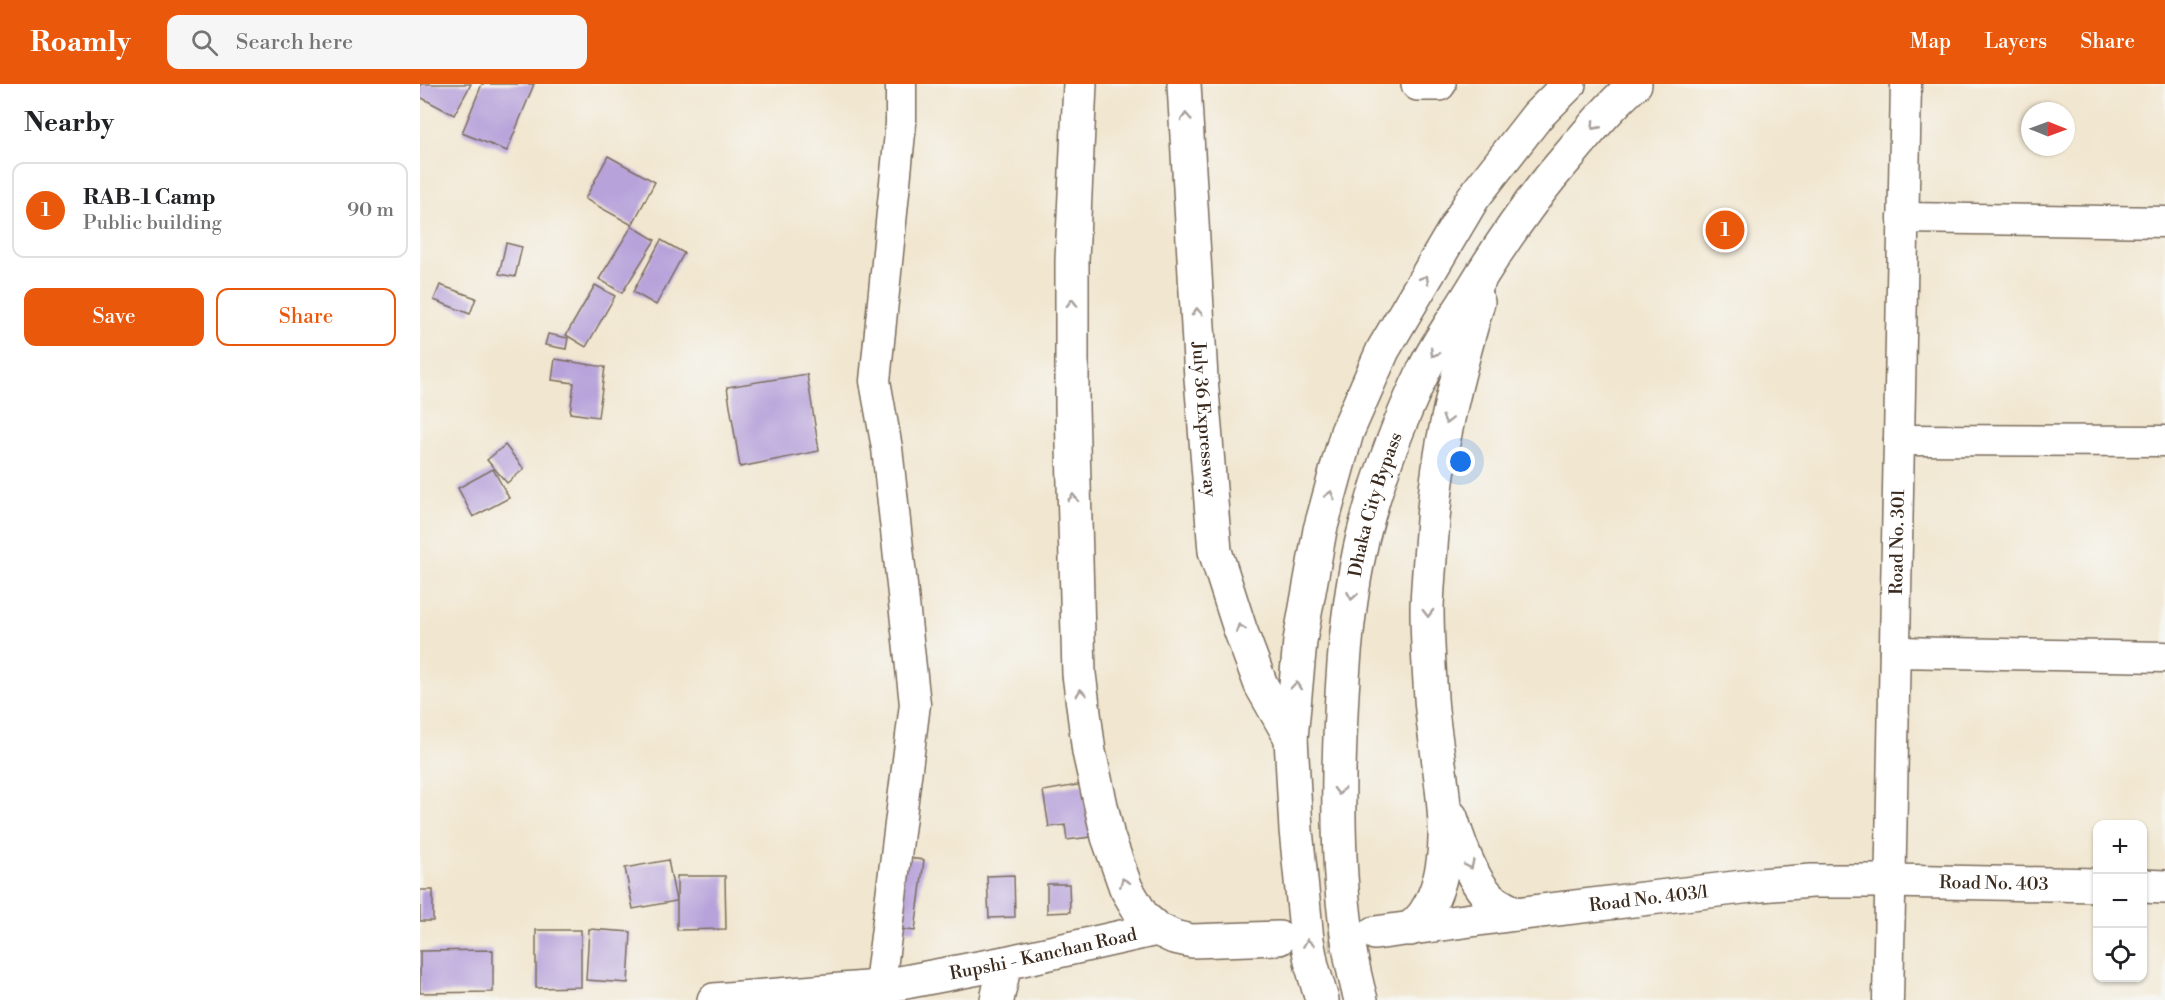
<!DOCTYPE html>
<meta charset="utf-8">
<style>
body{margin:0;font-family:"Libre Bodoni",serif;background:#f6f6f6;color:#202124}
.controls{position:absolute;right:18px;bottom:18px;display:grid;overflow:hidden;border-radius:12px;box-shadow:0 2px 4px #0004}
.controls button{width:54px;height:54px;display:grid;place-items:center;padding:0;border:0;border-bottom:2px solid #e0e0e0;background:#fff;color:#202124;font:30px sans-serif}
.compass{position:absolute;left:1601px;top:18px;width:54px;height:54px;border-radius:50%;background:#fff;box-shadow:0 2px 4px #0004;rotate:91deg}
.you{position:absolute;left:1041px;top:378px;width:21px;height:21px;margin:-15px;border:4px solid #fff;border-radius:50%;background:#1a73e8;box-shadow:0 0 0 9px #1a73e833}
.badge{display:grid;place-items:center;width:39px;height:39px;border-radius:50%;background:#ea580c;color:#fff;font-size:20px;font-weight:700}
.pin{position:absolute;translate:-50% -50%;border:3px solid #fff;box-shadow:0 2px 6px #0006}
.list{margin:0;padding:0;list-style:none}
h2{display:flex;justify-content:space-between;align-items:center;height:78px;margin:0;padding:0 24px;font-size:26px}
h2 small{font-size:20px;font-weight:400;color:#757577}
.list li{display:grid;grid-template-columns:39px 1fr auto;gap:18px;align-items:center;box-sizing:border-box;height:96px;margin:0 12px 12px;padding:0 12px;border:2px solid #e0e0e0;border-radius:12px}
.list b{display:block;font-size:22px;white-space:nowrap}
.list p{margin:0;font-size:20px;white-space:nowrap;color:#757577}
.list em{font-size:20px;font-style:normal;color:#757577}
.actions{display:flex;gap:12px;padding:18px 24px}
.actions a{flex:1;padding:14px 0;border:2px solid #ea580c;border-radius:12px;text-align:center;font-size:21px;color:#ea580c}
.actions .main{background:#ea580c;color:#fff}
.icon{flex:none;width:33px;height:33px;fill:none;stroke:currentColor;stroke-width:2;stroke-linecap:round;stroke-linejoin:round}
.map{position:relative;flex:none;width:1745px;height:916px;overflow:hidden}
header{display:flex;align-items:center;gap:36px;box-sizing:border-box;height:84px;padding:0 30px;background:#ea580c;color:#fff}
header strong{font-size:28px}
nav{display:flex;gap:33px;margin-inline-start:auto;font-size:21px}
.search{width:420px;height:54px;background:#f6f6f6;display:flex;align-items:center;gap:15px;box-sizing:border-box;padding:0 21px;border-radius:12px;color:#757577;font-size:22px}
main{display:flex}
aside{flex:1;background:#fff}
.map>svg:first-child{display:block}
.building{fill:#b7a2da}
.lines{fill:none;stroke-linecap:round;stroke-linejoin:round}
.primary-tunnel{stroke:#cdc0ac;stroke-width:33;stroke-dasharray:33 16;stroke-linecap:butt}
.minor-casing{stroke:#7b6c5c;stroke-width:33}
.tertiary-casing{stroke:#7b6c5c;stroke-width:36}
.primary-casing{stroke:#7b6c5c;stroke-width:36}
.trunk-casing{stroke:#7b6c5c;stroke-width:36}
.motorway-casing{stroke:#7b6c5c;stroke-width:36}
.minor{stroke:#fff;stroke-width:30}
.tertiary{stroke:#fff;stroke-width:33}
.primary{stroke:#fff;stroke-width:33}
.trunk{stroke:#fff;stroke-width:33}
.motorway{stroke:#fff;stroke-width:33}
.oneway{stroke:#a79f9a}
.labels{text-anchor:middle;stroke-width:6;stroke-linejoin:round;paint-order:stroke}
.street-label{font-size:18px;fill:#3b2a1e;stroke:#f6f6f2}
</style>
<header>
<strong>Roamly</strong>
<div class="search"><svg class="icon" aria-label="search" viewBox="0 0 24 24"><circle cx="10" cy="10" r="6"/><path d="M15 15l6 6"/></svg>Search here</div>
<nav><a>Map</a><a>Layers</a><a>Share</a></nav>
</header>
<main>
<aside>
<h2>Nearby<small></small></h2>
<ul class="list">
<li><span class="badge">1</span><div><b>RAB-1 Camp</b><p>Public building</p></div><em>90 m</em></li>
</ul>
<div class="actions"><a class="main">Save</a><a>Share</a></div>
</aside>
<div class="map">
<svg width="1745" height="916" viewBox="0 0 1745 916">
<rect width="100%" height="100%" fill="#f6f6f2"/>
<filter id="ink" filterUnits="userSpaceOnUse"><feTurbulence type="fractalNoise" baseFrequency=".0167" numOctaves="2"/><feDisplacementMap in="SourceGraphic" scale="12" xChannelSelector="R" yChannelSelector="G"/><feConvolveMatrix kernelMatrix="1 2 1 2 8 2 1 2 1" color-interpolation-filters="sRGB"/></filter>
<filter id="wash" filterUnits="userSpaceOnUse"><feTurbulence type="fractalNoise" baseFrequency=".008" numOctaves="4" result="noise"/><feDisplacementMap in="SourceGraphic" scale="24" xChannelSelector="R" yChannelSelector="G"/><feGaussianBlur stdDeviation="1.35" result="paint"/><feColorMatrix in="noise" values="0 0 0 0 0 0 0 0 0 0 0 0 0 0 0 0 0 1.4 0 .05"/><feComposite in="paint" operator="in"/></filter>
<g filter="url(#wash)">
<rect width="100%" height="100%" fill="#f1e6cf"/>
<g id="blocks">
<g class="building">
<path d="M0 0H51L34 31 0 13Z"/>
<path d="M62 0H114L87 67 42 49Z"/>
<path d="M188 72 235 98 212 141 165 115Z"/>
<path d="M212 142 235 156 202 209 179 195Z"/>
<path d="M241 156 264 169 236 221 213 208Z"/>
<path d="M86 159 102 163 95 193 79 190Z"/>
<path d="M20 201 56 214 50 230 14 216Z"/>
<path d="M175 201 195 212 166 263 146 251Z"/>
<path d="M128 250 148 254 146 265 125 261Z"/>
<path d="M135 275 185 283 178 333 150 329 154 299 132 296Z"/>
<path d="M387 290 399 367 320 383 307 303Z"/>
<path d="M85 361 104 385 87 399 67 376Z"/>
<path d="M73 385 89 414 53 433 38 404Z"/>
<path d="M663 700 671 753 647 756 645 741 629 743 623 707Z"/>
<path d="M480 773 504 776 495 847 471 844Z"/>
<path d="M248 776 256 817 213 825 205 784Z"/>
<path d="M594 791 595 833 569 834 567 792Z"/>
<path d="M257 792H305L306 845 257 846Z"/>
<path d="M627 800H649L650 828 627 829Z"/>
<rect x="0" y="806" width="13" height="31"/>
<path d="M169 845 211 848 208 899 166 896Z"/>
<path d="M116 846H161V903L116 904Z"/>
<path d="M73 866V908L0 909V867Z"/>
</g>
</g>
</g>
<g filter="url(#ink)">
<use href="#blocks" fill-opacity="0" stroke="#7b6c5c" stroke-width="1.5"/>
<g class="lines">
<path class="primary-tunnel" d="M859 854 955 849"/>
<g class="minor-casing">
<g id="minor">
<path d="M1483 134 1745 138"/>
<path d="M1479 356 1745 357"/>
<path d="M1475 568 1745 573"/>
<path d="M458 916 495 620 467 364 455 297 481 39V0"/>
<path id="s1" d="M1468 916 1486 0"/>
</g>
</g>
<g class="tertiary-casing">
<g id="tertiary">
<path id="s2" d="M294 916 459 903 585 879 737 845"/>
<path d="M577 916 585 879"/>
</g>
</g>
<g class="primary-casing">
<path id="primary" d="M660 0 652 176V323L659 590 669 668 688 753 706 804 723 833 737 845 754 853 772 857 859 854"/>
</g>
<g class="trunk-casing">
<g id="trunk">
<path d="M1031 733C1039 759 1053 802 1075 818 1082 823 1089 826 1096 830"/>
<path d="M1722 802 1745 803"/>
<path d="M990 845C995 840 1001 835 1005 829 1044 770 1015 679 1011 614 1009 584 1007 553 1007 523 1008 494 1011 465 1013 436 1018 362 1038 289 1058 218"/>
<path id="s3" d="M955 849 1096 830 1340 801 1392 797H1470L1678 801"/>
<path d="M902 916 892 882 887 856 876 746 871 654 880 557 900 446 927 348 963 266 1053 114 1117 32 1149 0"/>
<path id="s4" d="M941 916C920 841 918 764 919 686 921 608 925 528 943 452 957 396 979 338 1004 286 1016 261 1033 237 1048 213 1074 170 1102 128 1134 89 1160 59 1185 26 1215 0"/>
</g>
</g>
<g class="motorway-casing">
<g id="motorway">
<path id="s5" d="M764 0 781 294 795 467 820 545 841 601 871 654"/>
<path d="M998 0H1019"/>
</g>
</g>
<use href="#minor" class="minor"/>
<use href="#tertiary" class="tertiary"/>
<use href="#primary" class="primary"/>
<use href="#trunk" class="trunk"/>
<use href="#motorway" class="motorway"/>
</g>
<defs><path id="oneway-chevron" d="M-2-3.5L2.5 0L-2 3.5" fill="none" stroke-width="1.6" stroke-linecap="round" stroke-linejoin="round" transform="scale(1.5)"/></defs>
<g class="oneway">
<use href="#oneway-chevron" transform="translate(766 33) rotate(-93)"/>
<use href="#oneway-chevron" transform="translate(1175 42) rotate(132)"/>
<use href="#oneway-chevron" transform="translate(1005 195) rotate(-60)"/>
<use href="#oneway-chevron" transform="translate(652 219) rotate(-90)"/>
<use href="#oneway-chevron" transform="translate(777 228) rotate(-93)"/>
<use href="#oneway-chevron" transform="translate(1014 269) rotate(121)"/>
<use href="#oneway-chevron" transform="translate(1027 336) rotate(104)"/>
<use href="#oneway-chevron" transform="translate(910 411) rotate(-75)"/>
<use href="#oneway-chevron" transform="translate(653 414) rotate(-91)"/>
<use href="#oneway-chevron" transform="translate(932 512) rotate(100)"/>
<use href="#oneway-chevron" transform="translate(1008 529) rotate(89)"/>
<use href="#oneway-chevron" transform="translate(820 544) rotate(-109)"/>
<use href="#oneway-chevron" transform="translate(876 602) rotate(-85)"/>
<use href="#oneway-chevron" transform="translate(661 609) rotate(-97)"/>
<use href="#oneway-chevron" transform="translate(919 707) rotate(91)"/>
<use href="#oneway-chevron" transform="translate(1050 781) rotate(65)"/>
<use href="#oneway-chevron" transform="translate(704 798) rotate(-112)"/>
<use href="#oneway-chevron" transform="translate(888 859) rotate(-99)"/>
</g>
</g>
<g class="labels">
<g class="street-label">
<text dy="6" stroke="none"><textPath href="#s5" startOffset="336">July 36 Expressway</textPath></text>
<text dy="6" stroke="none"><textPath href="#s4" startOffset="501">Dhaka City Bypass</textPath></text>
<text dy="6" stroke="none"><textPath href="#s1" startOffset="458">Road No. 301</textPath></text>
<text dy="6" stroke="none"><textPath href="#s3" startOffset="622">Road No. 403</textPath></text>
<text dy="6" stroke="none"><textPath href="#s3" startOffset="276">Road No. 403/1</textPath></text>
<text dy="6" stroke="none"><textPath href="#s2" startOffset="333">Rupshi - Kanchan Road</textPath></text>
</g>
</g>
</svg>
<div class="controls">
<button>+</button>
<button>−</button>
<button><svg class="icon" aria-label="locate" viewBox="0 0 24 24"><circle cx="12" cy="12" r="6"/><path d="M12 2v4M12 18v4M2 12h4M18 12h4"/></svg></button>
</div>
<svg class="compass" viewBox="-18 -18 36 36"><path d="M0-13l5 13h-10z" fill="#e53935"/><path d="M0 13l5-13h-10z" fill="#757577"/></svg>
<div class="you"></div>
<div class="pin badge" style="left:1305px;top:146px">1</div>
</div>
</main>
